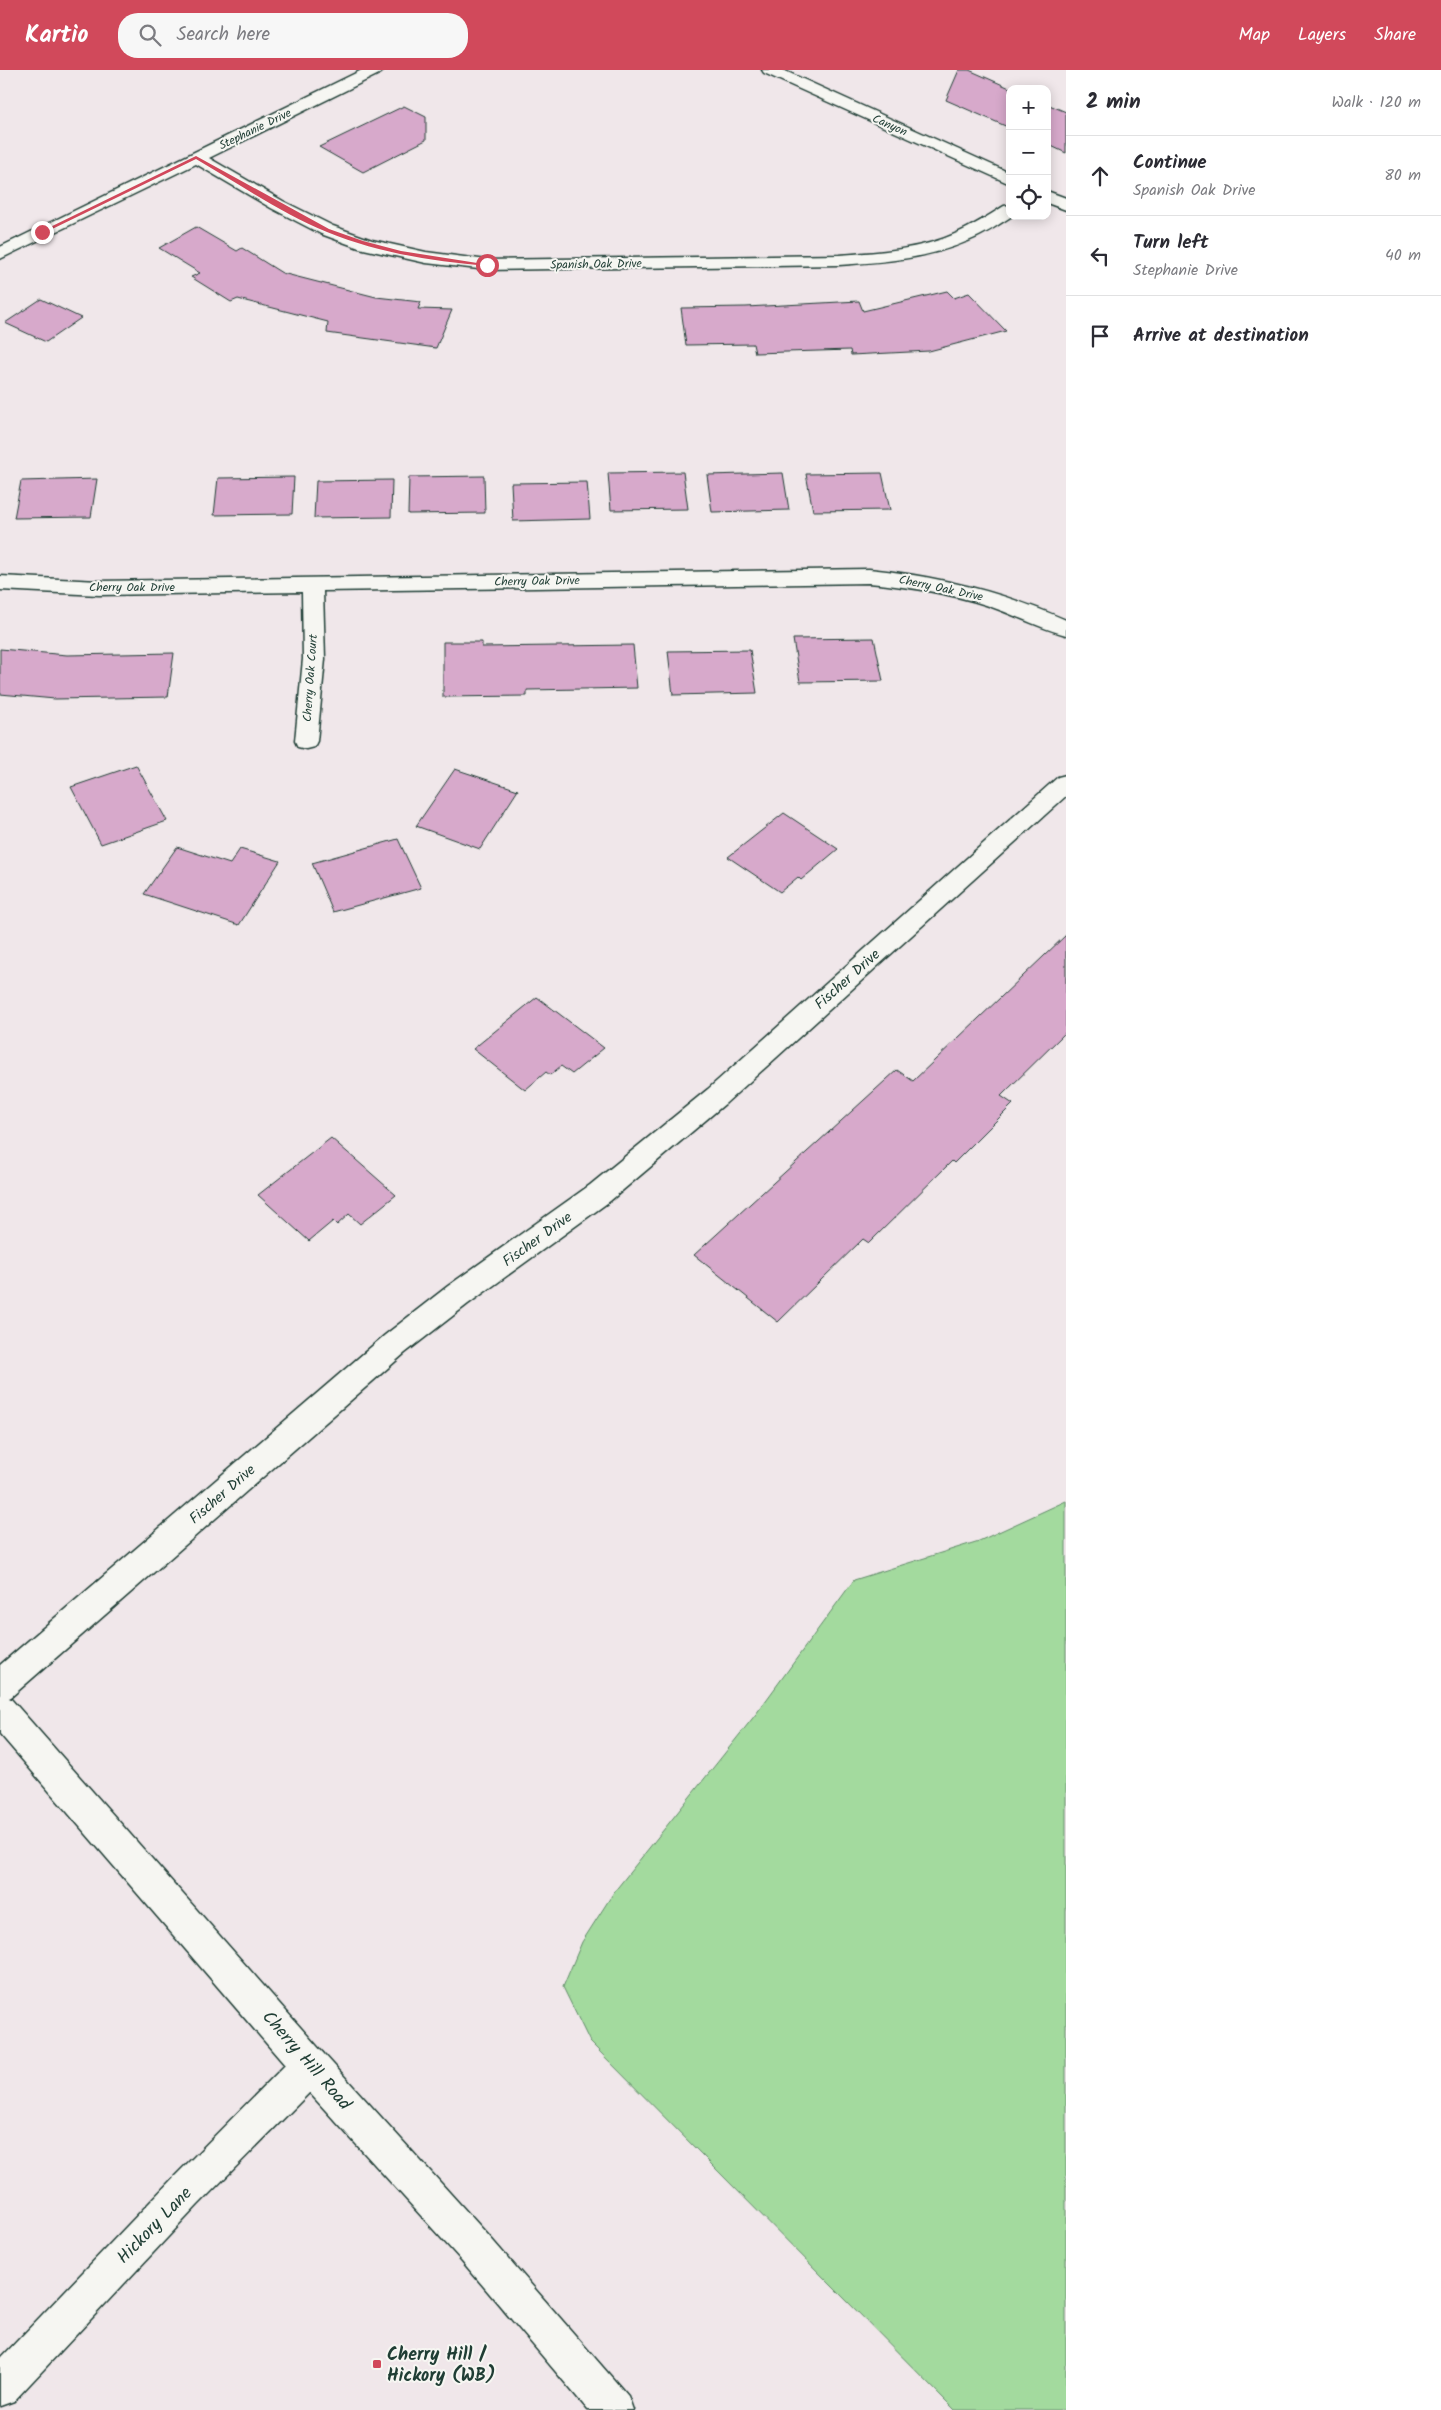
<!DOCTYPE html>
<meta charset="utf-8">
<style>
body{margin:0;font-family:Kalam,sans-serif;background:#f7f7f7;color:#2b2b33}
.controls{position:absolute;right:15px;top:15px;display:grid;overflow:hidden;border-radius:10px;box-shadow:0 2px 12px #0003}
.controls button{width:45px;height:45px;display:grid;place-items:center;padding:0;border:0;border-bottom:1px solid #e1e1e2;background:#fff;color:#2b2b33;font:25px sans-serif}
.stop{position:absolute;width:15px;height:15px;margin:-11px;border:4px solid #d1495b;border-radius:50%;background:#fff}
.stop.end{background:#d1495b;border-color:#fff;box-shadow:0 1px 5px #0008}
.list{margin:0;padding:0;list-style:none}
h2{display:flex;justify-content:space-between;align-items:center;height:65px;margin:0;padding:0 20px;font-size:21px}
h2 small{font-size:16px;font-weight:400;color:#7c7c81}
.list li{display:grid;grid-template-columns:32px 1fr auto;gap:15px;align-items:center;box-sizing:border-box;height:80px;padding:0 20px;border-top:1px solid #e1e1e2}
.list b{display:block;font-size:19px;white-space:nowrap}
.list p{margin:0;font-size:16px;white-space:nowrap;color:#7c7c81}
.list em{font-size:16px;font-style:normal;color:#7c7c81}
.icon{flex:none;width:28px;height:28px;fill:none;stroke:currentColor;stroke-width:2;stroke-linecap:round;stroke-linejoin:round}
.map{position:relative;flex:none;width:1066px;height:2340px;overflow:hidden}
header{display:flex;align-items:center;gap:30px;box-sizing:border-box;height:70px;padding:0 25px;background:#d1495b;color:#fff}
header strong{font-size:24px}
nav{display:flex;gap:28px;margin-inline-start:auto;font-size:18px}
.search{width:350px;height:45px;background:#f7f7f7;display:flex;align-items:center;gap:12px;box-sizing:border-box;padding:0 18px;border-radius:20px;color:#7c7c81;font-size:19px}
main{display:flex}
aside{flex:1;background:#fff}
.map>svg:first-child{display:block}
.green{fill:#a3da9e;stroke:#618c69}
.building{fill:#d7a9cb;stroke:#1f3d34}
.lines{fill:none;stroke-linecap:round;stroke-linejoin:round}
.street-casing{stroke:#1f3d34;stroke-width:3}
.secondary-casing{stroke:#1f3d34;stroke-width:3}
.street{fill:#f6f6f2;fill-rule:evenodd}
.secondary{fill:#f6f6f2;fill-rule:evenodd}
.route{fill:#d1495b}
.poi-dot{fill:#d1495b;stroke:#f6f6f2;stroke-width:2}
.labels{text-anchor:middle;stroke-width:4;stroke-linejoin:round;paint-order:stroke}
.far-street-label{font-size:12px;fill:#1f3d34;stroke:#f6f6f2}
.street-label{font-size:15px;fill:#1f3d34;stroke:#f6f6f2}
.near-street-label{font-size:18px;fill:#1f3d34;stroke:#f6f6f2}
.near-poi-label{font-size:18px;font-weight:bold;fill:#1f3d34;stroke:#f6f6f2;text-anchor:start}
</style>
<header>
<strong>Kartio</strong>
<div class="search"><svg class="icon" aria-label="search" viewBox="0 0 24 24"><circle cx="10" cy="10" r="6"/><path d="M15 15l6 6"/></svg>Search here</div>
<nav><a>Map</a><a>Layers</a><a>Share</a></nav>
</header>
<main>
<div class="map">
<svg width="1066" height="2340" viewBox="0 0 1066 2340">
<rect width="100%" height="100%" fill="#f0e7ea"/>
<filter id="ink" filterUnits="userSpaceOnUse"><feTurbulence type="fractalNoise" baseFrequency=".02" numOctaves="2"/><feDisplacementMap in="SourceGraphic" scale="10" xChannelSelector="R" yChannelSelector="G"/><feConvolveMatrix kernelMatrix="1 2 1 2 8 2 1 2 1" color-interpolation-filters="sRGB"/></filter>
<g filter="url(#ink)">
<path class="green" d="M1066 1431V2340H955L590 1972 563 1917 582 1872 614 1822 756 1644 854 1510 979 1471Z"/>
<g class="building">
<path d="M959 0H969L1012 19H1010V58L946 30Z"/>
<path d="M1047 34 1066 42V83L1047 74Z"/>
<path d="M404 36 426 47V70L363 102 319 77Z"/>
<path d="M196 157 237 181 242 178 282 203 376 227 421 232 418 239 452 240 436 278 327 263 328 252 238 229 231 232 191 207 200 203 159 178Z"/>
<path d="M947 221 954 228 969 223 1006 261 929 281 851 285 850 280 755 283 753 274 686 275 681 238 746 237 859 231 863 241Z"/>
<path d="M41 229 81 248 46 272 5 253Z"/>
<path d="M683 402 688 439 611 440 608 403Z"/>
<path d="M783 403 789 440 712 442 707 405Z"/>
<path d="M882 403 890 440 813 441 806 404Z"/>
<path d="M484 406 485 443 408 444 409 407Z"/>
<path d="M294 407 292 444 214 445 218 408Z"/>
<path d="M97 409 91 447 14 448 21 411Z"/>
<path d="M392 410 391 447 314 448 316 411Z"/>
<path d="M587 412 590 449 513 451 511 413Z"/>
<path d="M874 568 883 611 800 612 793 569Z"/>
<path d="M443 572H482V577L633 575 637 618 527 620V626L443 627Z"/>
<path d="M0 579 67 585 174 583 168 627 55 629 0 624Z"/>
<path d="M750 580 757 623 673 625 668 581Z"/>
<path d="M136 695 167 751 101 774 71 717Z"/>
<path d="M455 699 518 720 480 779 416 756Z"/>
<path d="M784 743 838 779 801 810 798 807 780 822 728 787Z"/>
<path d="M398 769 421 818 333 842 312 793Z"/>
<path d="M177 777 230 794 240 779 280 791 239 855 144 824Z"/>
<path d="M1066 865V962L1001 1026 1013 1034 954 1093 952 1091 869 1173 863 1169 778 1252 694 1185 897 1000 913 1011Z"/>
<path d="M537 927 604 978 572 1004 561 996 550 1005 546 1002 525 1020 473 979Z"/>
<path d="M331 1068 396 1125 360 1154 349 1144 337 1155 333 1151 309 1171 258 1125Z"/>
</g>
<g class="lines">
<g class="street-casing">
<g id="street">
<path d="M362 0H383L381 3 209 88 283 131 333 156 372 170 426 182 487 190 839 185C879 182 920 180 957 163 973 156 988 146 1004 136L1010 135V146H1012C998 155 984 165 968 171 927 189 883 192 839 195L487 200 426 193 359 178 321 164 271 138 196 94 0 189V177Z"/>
<path d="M762 0H783L1010 103V114L764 3Z"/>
<path d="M1047 121 1066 128V140L1047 133Z"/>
<path d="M869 499C937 506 1003 522 1066 550V565C1039 558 1013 544 986 535 948 523 909 517 869 513L323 521 325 589 317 671 314 677 306 679 298 677 295 671 303 589 302 522 99 525 0 520V506L99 511Z"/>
<path d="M1066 705V726L726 1033 610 1131 468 1234 405 1283 11 1627 0 1632V1595L385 1265 448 1216 590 1115 708 1019 1058 707Z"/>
<path d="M310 1978 323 1983 328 1996 323 2009 198 2135 14 2331 0 2336V2289L172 2109 297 1983Z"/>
</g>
</g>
<g class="secondary-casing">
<path id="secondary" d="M0 1624 11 1629 323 1983 488 2165 628 2326 633 2340H588L462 2191 297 2009 0 1664Z"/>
</g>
<use href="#street" class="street"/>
<use href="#secondary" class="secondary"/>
</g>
</g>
<path class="route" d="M196 86 329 159 363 171 401 181 490 195 487 196C432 191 378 183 327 162 281 143 239 114 196 89L44 163 40 162Z"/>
<rect class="poi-dot" x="372" y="2289" width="10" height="10" rx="2.5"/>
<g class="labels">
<g class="far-street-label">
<text transform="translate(890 55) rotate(24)" y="4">Canyon</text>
<text transform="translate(255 59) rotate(-26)" y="4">Stephanie Drive</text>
<text transform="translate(596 194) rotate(-1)" y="4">Spanish Oak Drive</text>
<text transform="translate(537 511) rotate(-1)" y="4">Cherry Oak Drive</text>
<text x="132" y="521">Cherry Oak Drive</text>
<text transform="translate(941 518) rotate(12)" y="4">Cherry Oak Drive</text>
<text transform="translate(310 608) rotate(-86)" y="4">Cherry Oak Court</text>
</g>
<g class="street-label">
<text transform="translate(847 909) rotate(-42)" y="5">Fischer Drive</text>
<text transform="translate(537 1169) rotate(-36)" y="5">Fischer Drive</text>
<text transform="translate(222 1424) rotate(-41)" y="5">Fischer Drive</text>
</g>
<g class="near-street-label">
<text transform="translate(307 1990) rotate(49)" y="6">Cherry Hill Road</text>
<text transform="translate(154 2155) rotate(-46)" y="6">Hickory Lane</text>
</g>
<g class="near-poi-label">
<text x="387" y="2290">Cherry Hill /<tspan x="387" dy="21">Hickory (WB)</tspan></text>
</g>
</g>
</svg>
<div class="controls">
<button>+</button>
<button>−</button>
<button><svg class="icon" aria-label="locate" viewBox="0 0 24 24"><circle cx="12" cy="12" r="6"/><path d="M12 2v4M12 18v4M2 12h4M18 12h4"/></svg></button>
</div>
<div class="stop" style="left:487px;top:195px"></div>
<div class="stop end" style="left:42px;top:162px"></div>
</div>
<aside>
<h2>2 min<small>Walk · 120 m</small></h2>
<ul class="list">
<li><svg class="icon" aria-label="ahead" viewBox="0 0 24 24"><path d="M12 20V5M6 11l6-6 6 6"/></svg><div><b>Continue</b><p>Spanish Oak Drive</p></div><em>80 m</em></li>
<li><svg class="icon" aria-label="left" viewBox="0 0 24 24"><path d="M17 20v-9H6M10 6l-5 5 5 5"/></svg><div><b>Turn left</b><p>Stephanie Drive</p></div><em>40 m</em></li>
<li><svg class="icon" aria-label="arrive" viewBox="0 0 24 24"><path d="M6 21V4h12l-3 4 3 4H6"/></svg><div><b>Arrive at destination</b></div></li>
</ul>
</aside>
</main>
